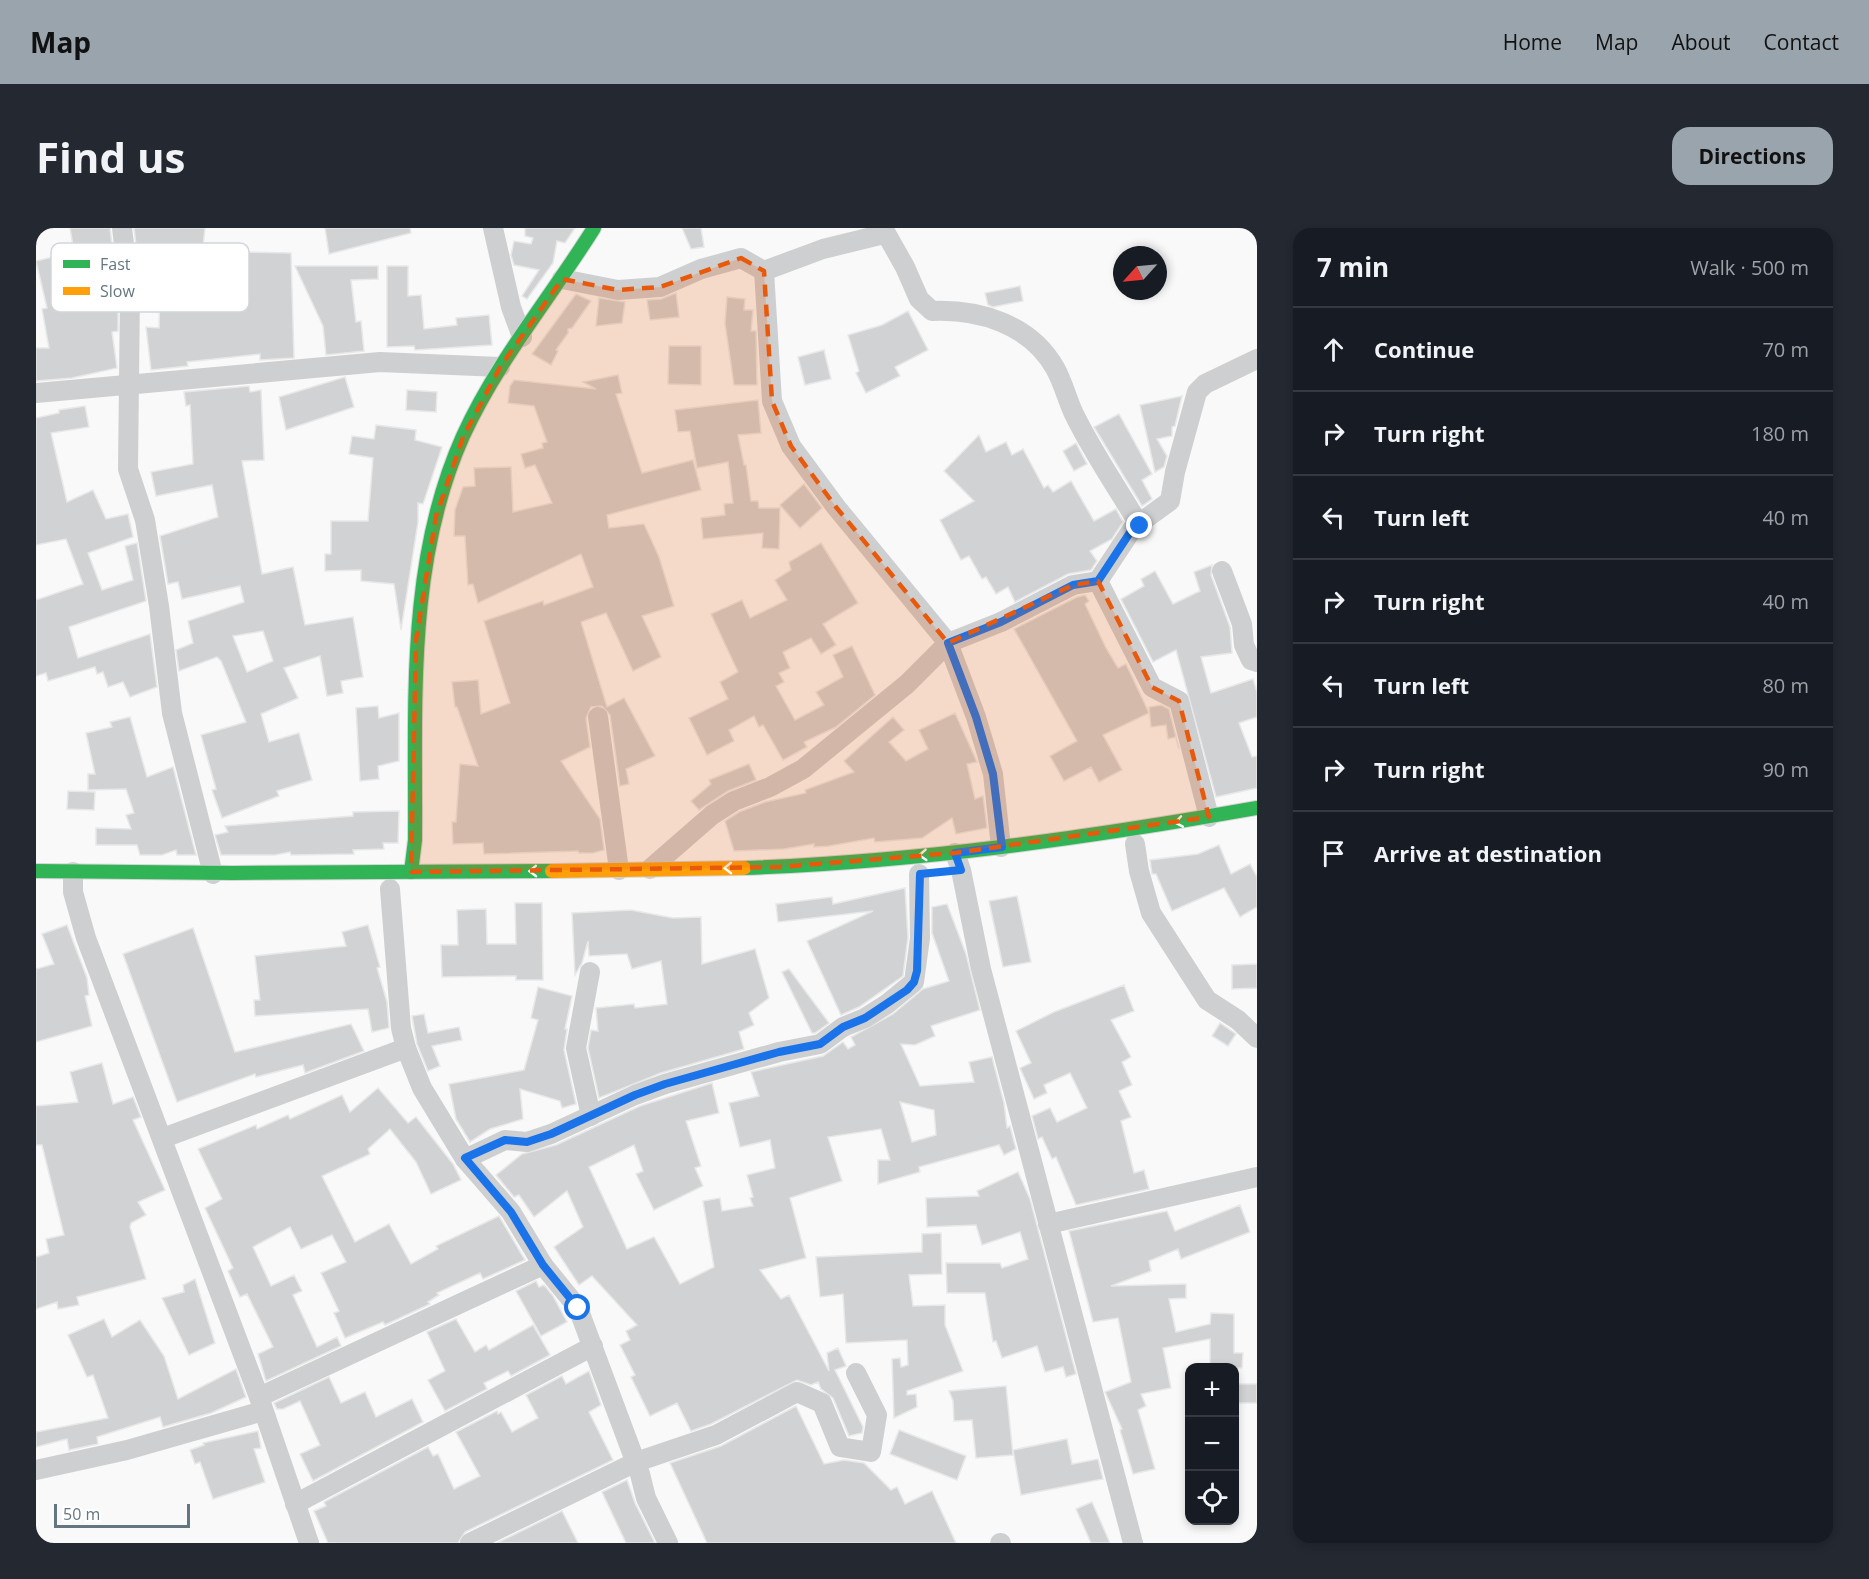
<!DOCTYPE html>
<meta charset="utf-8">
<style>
body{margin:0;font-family:"Open Sans",sans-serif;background:#242831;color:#f1f3f6}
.controls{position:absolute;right:18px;bottom:18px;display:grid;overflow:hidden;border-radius:12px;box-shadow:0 3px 9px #0003}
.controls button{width:54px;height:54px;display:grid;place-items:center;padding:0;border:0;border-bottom:2px solid #363941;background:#171b24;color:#f1f3f6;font:30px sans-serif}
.compass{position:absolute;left:1077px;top:18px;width:54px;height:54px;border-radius:50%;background:#171b24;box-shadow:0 3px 9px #0003;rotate:243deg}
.scale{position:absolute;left:18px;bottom:15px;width:136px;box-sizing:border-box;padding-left:6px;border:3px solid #657683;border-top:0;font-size:16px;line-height:21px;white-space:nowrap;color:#657683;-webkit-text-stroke:4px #fff;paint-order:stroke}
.stop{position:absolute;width:18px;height:18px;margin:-14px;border:4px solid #1a73e8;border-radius:50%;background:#fff}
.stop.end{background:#1a73e8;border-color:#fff;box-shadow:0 2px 6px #0008}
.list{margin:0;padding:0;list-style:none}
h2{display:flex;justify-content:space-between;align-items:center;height:78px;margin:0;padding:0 24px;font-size:26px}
h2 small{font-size:20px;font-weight:400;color:#9ea1a6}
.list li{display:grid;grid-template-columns:39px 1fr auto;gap:18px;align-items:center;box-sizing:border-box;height:84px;padding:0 24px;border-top:2px solid #363941}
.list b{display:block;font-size:22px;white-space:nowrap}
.list em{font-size:20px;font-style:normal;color:#9ea1a6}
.icon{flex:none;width:33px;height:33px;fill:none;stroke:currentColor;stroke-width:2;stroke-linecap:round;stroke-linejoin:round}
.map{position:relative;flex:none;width:1221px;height:1315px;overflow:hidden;border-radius:18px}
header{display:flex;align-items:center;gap:36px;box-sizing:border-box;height:84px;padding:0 30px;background:#99a4ac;color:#111}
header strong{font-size:28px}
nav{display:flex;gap:33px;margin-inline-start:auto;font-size:21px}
.intro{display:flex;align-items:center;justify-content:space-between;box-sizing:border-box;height:144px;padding:0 36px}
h1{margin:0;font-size:42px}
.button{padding:15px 27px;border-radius:18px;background:#99a4ac;color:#111;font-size:21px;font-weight:700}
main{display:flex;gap:36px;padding:0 36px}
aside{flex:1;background:#171b24;border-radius:18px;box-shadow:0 3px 9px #0003}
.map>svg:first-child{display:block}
.building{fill:#d0d2d3;stroke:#e8e8e8;stroke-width:1.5;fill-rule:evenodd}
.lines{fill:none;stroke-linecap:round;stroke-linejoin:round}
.fast-casing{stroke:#d5d6d7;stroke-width:16}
.slow-casing{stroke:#d5d6d7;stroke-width:16}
.street{stroke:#cecfd0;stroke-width:20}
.fast{stroke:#30b455;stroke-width:14}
.slow{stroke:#ff9f0a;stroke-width:14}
.oneway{stroke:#fff}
.route{stroke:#1a73e8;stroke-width:8}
.marked{fill:#e8590c;fill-opacity:0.2;stroke:#e8590c;stroke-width:4.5;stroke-dasharray:12 8;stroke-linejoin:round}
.key{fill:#fff;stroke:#d1d6da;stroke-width:1.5}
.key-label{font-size:16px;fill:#657683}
</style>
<header>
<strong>Map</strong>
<nav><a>Home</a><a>Map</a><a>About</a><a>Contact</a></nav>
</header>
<div class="intro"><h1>Find us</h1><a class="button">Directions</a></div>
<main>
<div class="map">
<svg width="1221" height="1315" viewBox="0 0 1221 1315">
<rect width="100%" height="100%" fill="#f9f9f9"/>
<g class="building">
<path d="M34 0H74L82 66V103L76 104 81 140 36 150 0 153V120H13L6 81 11 80 0 33 38 24Z"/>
<path d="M98 0H169L166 28 211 24 255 25 258 130 224 132V126L151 134 152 138 115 142 110 99 123 100 124 58 105 59Z"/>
<path d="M289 0H374L375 5 293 26Z"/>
<path d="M489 0H539L529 15 521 13 517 35 491 71 486 68 503 42 478 37 475 27 478 13 495 16 497 10 489 8Z"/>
<path d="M646 0H665L668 19 655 21Z"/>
<path d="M259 38H342V51L315 52 320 94 325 93 328 123 290 127 287 98Z"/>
<path d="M351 38H372V68L385 67 388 101 421 97 420 90 453 87 456 117 379 122 378 118 351 119Z"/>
<path d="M984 58 987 73 957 79 952 77 949 65Z"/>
<path d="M640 65 643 89 614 92 611 72 625 71Z"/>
<path d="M540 66 555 73 536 100 532 101V105L520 122 522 123 515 137 496 126Z"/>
<path d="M691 69 709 71 708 82H717L715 103H720L721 157H698L689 95Z"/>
<path d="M563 70 589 74 586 95 560 98Z"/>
<path d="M872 83 892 122 859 139 864 148 830 165 820 145 823 143 812 107 846 97Z"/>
<path d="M633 118H665V157L632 156Z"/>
<path d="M788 122 795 151 769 157 762 129Z"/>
<path d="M582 147 586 165 580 166 606 245 657 232 665 262 571 287 573 300 608 296 623 329 638 378 606 388 625 429 597 443 570 385 545 394 571 479 588 470 619 528 590 541 593 556 584 558 574 487 566 478 555 479 550 490 554 519 525 533 564 591 568 622 557 625H543L542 623 448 626 447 615 417 616 416 594H420L424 536 442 538 421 479H419L416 454 442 452 445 486 474 475 448 393 507 373 508 377 557 359 545 326 442 375 437 356 432 357 429 308H418L419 282 427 259 439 258 438 240 475 239 477 284 516 275 499 237 489 240 485 226 507 220 506 215 511 214 498 178 472 175 474 158 478 152 560 161 547 154Z"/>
<path d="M309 149 318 179 250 202 243 169Z"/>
<path d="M213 158 214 164 225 162 228 232 206 233 226 346 257 339 269 397 317 389 327 449 305 453 307 465 291 468 284 428 248 440 262 470 225 486 233 514 263 505 276 552 241 563 243 568 186 590 176 562 180 561 165 507 210 494 185 433 181 429 143 443 140 422 157 415 152 393 208 374 204 358 146 371 142 354 132 356 124 308 182 289 176 257 120 268 115 244 157 236 154 177 150 178 148 164ZM227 403 237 433 211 444 197 408Z"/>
<path d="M371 162 401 164 400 184 370 182Z"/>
<path d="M1146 168 1139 198 1136 199V208L1121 211 1131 228 1128 239 1119 244 1104 177Z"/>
<path d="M722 172 725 205 702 207 708 237H710L715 273H722L723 280H744L743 321 726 320 727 305 667 311 665 290 689 287 688 276 697 275 692 234 661 240 654 203 642 204 639 182Z"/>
<path d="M49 178 53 199 15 205 31 274 57 262 70 291 92 286 97 309 52 325 66 362 97 352 89 318 101 315 110 373 33 399 42 430 114 406 121 459 94 469 87 454 72 459 67 444 61 446 59 439 12 453 10 445 0 448V372L47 356 30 311 0 317V190L23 185V182Z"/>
<path d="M1083 186 1116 246 1106 252 1116 271 1106 278 1058 199Z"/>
<path d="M340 197 380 202 379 212 406 219 387 276 382 275V294L365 402 358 356 325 353V342L289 343V326H295V293H332L337 230 313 226 316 208 338 211Z"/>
<path d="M943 207 950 224 970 214 976 227 987 221 1008 260 1012 257 1017 264 1035 253 1058 293 1080 281 1087 294 1076 311 1054 323 1061 333 1055 342 1032 346 979 374 972 359 960 366 950 349 946 351 933 328 925 332 904 292 938 273 908 243Z"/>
<path d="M1040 215 1051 236 1038 243 1027 223Z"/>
<path d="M768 256 786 280 764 300 744 277Z"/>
<path d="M785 315 822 375 787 396 800 417 785 426 775 410 747 424 754 440 743 445 748 454 740 458 759 492 788 477 780 464 807 449 797 427 816 418 839 467 800 499 768 514 771 519 747 532 727 497 723 499 718 488 693 502 698 513 671 527 653 490 692 471 684 454 702 444 675 386 706 372 714 390 751 372 739 352 755 342 753 334Z"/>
<path d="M1176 337 1175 347 1194 399 1196 425 1165 429 1175 465 1217 451 1221 464V489L1203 495 1216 529 1221 528V560L1180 569 1140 422 1117 434 1085 371 1108 358 1105 351 1119 343 1137 376 1164 363 1158 344Z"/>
<path d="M1049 367 1053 373 1049 376 1070 420 1082 440 1090 436 1113 485 1067 507 1086 542 1063 554 1055 539 1028 553 1014 528 1041 513 978 401 1041 369Z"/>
<path d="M1125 477 1133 481 1143 521 1140 509 1132 511 1130 497 1115 499 1113 479Z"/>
<path d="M342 478 343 490 363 485V533L342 538 343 551 324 553 320 480Z"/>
<path d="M919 485 941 534 931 536 939 571 947 568 951 600 920 606 916 590 886 610 839 614 838 610 793 618 778 619V616L748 621 698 623 689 593 703 584 729 574 770 565 769 562 818 544 808 533 857 489 868 502 853 514 870 533 892 521 883 502Z"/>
<path d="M94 489 111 549 137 539 160 627H141L140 622 126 627H104L101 617H60V600L95 601 90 587 98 585 90 561 52 562V546H59L50 505 76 499 74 494Z"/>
<path d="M713 536 720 552 692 563 663 582 655 573 675 556 673 552Z"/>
<path d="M32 563 59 564 58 582 31 581Z"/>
<path d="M363 583 362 615H347L348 621 317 622 318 626 255 627 254 624 239 627H185L179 607 192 604 189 598 317 588V584Z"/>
<path d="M1183 617 1195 646 1214 636 1221 649V679L1204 689 1188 660 1136 683 1120 646H1116L1114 632 1162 626Z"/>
<path d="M869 660 872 709 867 748 823 779 805 787 771 713 837 683 742 694 740 676 796 669 797 676Z"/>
<path d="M981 668 995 734 967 739 953 673Z"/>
<path d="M479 675H506L507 752H480V748L406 749 405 717H422L421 682 450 681 451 716H480Z"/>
<path d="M911 676 930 726 944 782 895 798 899 808 879 817 865 816 884 858 938 854 933 834 956 829 968 875 971 900 974 898 980 921 968 927 963 917 883 939 884 944 842 956V932H854L845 901 792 909 806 953 754 970 770 1030 724 1042 745 1071 753 1067 793 1143 791 1125 802 1120 810 1138 799 1142 827 1199 826 1205 813 1208 797 1170 785 1161 782 1154 775 1157 761 1152 675 1196 655 1203 641 1175 614 1188 595 1149 599 1147 584 1117 594 1112 590 1103 601 1097 556 1048 543 1057 518 1019 547 999 531 963 498 989 483 967 478 969 460 947 486 926 520 917 604 878 676 855 683 885 650 893 665 938 659 940 667 958 618 982 600 946 607 943 598 917 553 939 591 1021 618 1009 644 1056 678 1039 667 973 684 970 686 983 717 978 714 970 717 969 711 947 739 940 734 912 704 919 693 875 723 868 715 844 787 828 807 814 812 821 819 817 815 809 857 786 887 761 913 753 896 705V679ZM864 874 898 882 900 907 876 914Z"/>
<path d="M595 682 637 690 665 689 666 736 719 721 733 770 713 785 718 797 703 804 708 821 625 845 563 870 552 820 555 802 562 803 560 780 598 776 599 780 631 776 625 733 596 741 591 726 553 728 552 713 546 735 539 747 536 685Z"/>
<path d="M31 697 51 750 53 767 49 768 56 798 0 814V741L18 736 6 706Z"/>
<path d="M332 697 344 739 341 740 351 774 353 800 336 804 332 781 219 788 218 772H224L219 728 310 718 306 704Z"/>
<path d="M157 700 199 824 315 796 328 823 269 845 267 837 220 849 219 846 141 874 87 726Z"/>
<path d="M1221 736V760L1196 761V737Z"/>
<path d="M753 741 793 795 779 805H776L746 744Z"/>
<path d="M1088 757 1098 783 1075 792 1095 829 1086 834 1096 857 1083 863 1095 889 1085 893 1098 945 1108 942 1113 961 1040 977 1020 929 1016 931 1006 909 1002 911 996 888 1014 880 1021 894 1051 880 1034 845 1008 857 1011 865 998 871 984 840 995 835 980 803 1018 784Z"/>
<path d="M502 759 536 768 529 801H531L528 822 540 876 526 880 524 873 484 861 487 891 454 901 434 914 420 891 413 856 488 842 502 792 495 790Z"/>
<path d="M388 786 392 805 423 799 426 812 396 818 404 838 392 843 381 816 376 788Z"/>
<path d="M1184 795 1200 806 1192 818 1176 808Z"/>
<path d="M66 835 77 876 97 869 105 889 97 892 129 962 102 974 110 987 95 995 94 999 110 1051 41 1069 43 1077 22 1081 21 1074 0 1081V1029L13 1025 10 1011 28 1007 6 917H0V878L42 874 34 844Z"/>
<path d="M342 860 372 895 380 889 417 936 425 952 395 966 380 934 354 901 332 921 334 926 286 948 319 1014 353 996 375 1036 402 1021 400 1018 463 988 489 1032 447 1051 444 1045 401 1065 403 1067 392 1074 394 1076 349 1097 347 1094 309 1110 298 1085 303 1083 285 1045 310 1034 296 1007 265 1021 254 999 217 1019 235 1058 258 1047 266 1063 257 1067 281 1119 301 1109 305 1118 230 1153 222 1126 237 1119 211 1066 204 1069 192 1043 197 1040 169 980 186 971 162 921 220 897 221 901 252 887 254 891 306 867 314 884Z"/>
<path d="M982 944 994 971 1040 1146 1030 1149 1027 1139 1009 1144 1001 1118 966 1130 960 1113 957 1114 949 1065H911L910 1035H964L966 1040 992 1031 984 1004 946 1017 940 997 891 999 890 970 943 968 941 963Z"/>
<path d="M1204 977 1214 1004 1145 1031 1142 1021 1113 1033 1115 1043 1075 1058 1150 1056V1070L1133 1071 1140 1104 1174 1096 1175 1085 1198 1086V1125H1207L1206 1140H1174V1111L1127 1120 1135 1160 1105 1166 1110 1178 1102 1182 1119 1241 1097 1246 1084 1202 1086 1201 1069 1164 1095 1154 1082 1090 1057 1094 1033 1003 1131 983 1139 1003Z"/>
<path d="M905 1005 906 1046 873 1047 877 1078 909 1077V1097L927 1143 871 1163V1167L880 1166 881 1179 858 1190 856 1131 864 1130 865 1139 872 1137 871 1112 810 1115 807 1066 784 1069 780 1029 886 1024V1006Z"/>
<path d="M159 1051 179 1115 153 1127 126 1070 148 1064 147 1057Z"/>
<path d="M500 1053 503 1059 508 1057 517 1068 531 1094 505 1108 480 1063Z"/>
<path d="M68 1091 76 1109 104 1092 128 1128 142 1171 200 1141 210 1169 175 1185 127 1199 124 1189 61 1209 62 1216 33 1222 31 1211 0 1219V1204L72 1190 57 1147 51 1149 32 1107Z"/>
<path d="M420 1091 439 1124 450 1117 453 1122 497 1097 514 1127 475 1148 472 1143 448 1155 451 1161 409 1183 392 1152 409 1143 391 1104Z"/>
<path d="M553 1143 565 1177 553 1184 577 1232 429 1304 422 1315H292L278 1283 290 1278 288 1274 392 1219 397 1228 402 1226 418 1261 444 1248 420 1204 461 1183 462 1186 465 1184 476 1204 502 1190 490 1167 526 1148 530 1156Z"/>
<path d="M293 1149 305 1175 329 1164 340 1189 376 1171 387 1194 277 1253 264 1226 284 1217 264 1173 247 1181H241L238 1175Z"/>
<rect x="1201" y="1156" width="20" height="19"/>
<path d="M970 1158 977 1227 940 1230 936 1192 918 1193 917 1173 913 1163Z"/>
<path d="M760 1178 788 1236 808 1232 828 1235 855 1262 861 1259 869 1276 896 1263 920 1315H671L634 1235 685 1218Z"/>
<path d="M863 1202 930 1228 921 1252 854 1226Z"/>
<path d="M222 1203 225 1220 218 1221 229 1254 177 1271 164 1234 159 1236 154 1222 168 1217 167 1215Z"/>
<path d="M1031 1211 1036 1236 1062 1231 1067 1251 985 1267 977 1222Z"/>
<path d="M591 1252 599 1275 619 1315H590L566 1264Z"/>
<path d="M1056 1274 1074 1315H1055L1040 1281Z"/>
<path d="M526 1283 542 1315H461Z"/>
</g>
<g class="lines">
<g class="fast-casing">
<g id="fast">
<path d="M708 640C880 634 1051 610 1221 580"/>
<path d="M0 643 197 645 516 643"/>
<path d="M375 644 379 612C380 477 370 335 427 208 461 133 515 69 558 0"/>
</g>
</g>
<g class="slow-casing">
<path id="slow" d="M516 643 708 640"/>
</g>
<g class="street">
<path d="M86 0 94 65 92 241 109 292 123 378 136 485 177 646"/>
<path d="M457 0 475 79 486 109"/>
<path d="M847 0 869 39 883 71 896 83C943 81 994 96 1019 140 1027 154 1031 171 1038 186 1057 225 1082 261 1104 298"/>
<path d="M728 43 736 173 755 218 800 279 912 415 940 489 957 546 965 619"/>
<path d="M526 51 582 62 624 59 665 41 705 30 728 43 787 21 848 6"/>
<path d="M0 165 344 134 464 139"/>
<path d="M1186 343 1206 396 1208 417 1215 432 1221 434"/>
<path d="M1062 353 1116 459 1143 473 1173 589"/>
<path d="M562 489 583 642"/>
<path d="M1099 616 1103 643 1115 685 1171 772 1202 792 1221 810"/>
<path d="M919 625 925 642 945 741 1097 1315"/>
<path d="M614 641 676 587 698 573 734 559 767 541 871 456 912 415 965 394 1037 357 1062 353 1097 300 1134 273 1139 244 1161 164 1169 156 1221 131"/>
<path d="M37 644V664L50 710 223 1169 273 1315"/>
<path d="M354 661 365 800 370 820 386 860 429 931 475 984 507 1037 542 1080 604 1246 610 1270 632 1315"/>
<path d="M554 744 540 820 555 888"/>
<path d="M127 910 370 820"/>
<path d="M429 931 469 912 491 914 515 906 599 867 629 856 743 824 784 816 807 799 829 790 851 776 878 754 884 710 883 646"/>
<path d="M1012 996 1221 949"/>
<path d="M223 1169 507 1037"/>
<path d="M0 1242 91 1222 227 1183"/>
<path d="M259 1276 557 1118"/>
<path d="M434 1315 600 1234 680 1207 761 1164 786 1175 804 1219 835 1224 841 1187 820 1145"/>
<path d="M964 1315H965"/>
</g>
<use href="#fast" class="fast"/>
<use href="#slow" class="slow"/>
</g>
<defs><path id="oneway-chevron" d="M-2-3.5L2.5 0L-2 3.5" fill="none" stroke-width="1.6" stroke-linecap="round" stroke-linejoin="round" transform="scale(1.5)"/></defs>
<g class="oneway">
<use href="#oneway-chevron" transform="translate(1143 594) rotate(170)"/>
<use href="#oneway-chevron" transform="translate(887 627) rotate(176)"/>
<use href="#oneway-chevron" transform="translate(692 640) rotate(179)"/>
<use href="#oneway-chevron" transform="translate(497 643) rotate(179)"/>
</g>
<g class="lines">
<path class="route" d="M542 1080 507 1037 475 984 429 930 469 912 491 914 515 906 599 867 629 856 743 824 784 816 807 799 829 790 871 762 878 754 881 743 884 646 925 642 919 625 966 619 957 546 940 489 912 415 965 394 1037 357 1062 353 1097 300 1104 298"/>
</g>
<path class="marked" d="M705 30 728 43 736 173 755 218 800 279 912 415 1037 357 1062 353 1116 459 1143 473 1173 589 919 625 744 639 375 644 380 412 400 288 427 209 464 139 526 51 582 62 624 59Z"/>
<rect x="15" y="15" width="198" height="69" rx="9" class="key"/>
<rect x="27" y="32" width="27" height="8" fill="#30b455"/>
<rect x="27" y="59" width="27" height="8" fill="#ff9f0a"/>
<g class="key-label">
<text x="64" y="42">Fast</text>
<text x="64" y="69">Slow</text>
</g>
</svg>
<div class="controls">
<button>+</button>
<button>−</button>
<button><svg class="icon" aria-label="locate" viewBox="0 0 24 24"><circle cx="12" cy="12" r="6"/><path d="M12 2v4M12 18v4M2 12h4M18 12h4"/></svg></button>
</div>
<svg class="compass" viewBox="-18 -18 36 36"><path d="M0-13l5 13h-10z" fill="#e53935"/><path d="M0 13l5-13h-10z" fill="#9ea1a6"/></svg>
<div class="scale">50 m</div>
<div class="stop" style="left:542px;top:1080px"></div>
<div class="stop end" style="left:1104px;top:298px"></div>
</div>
<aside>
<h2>7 min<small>Walk · 500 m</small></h2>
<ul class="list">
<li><svg class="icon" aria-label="ahead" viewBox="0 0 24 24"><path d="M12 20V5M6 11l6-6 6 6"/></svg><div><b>Continue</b></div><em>70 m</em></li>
<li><svg class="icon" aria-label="right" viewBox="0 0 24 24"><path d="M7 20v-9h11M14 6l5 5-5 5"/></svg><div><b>Turn right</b></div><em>180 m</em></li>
<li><svg class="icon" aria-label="left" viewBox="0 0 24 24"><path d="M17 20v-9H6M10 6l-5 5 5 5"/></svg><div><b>Turn left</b></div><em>40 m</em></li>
<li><svg class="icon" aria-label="right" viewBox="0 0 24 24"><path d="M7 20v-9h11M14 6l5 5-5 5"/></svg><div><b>Turn right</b></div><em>40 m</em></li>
<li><svg class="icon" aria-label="left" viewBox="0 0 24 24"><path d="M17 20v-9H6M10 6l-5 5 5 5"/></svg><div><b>Turn left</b></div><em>80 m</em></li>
<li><svg class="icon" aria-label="right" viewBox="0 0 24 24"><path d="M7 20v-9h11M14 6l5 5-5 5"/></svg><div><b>Turn right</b></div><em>90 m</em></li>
<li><svg class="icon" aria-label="arrive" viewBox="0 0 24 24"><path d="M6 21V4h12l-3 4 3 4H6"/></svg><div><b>Arrive at destination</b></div></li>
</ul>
</aside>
</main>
